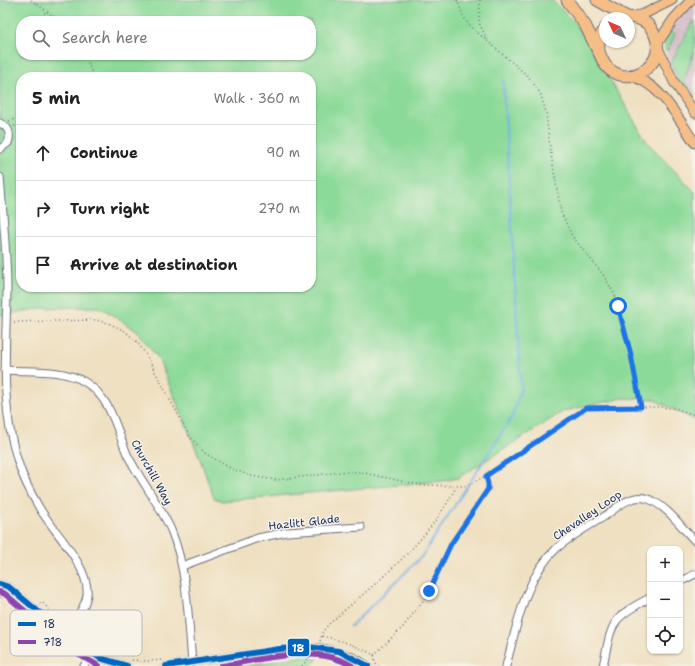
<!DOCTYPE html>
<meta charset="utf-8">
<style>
body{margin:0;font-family:"Shantell Sans",sans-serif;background:#f2f2f2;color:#222}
.controls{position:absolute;right:12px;bottom:12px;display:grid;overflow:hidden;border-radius:8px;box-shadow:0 1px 3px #0004}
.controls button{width:36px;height:36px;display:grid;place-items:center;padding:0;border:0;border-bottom:1px solid #e0e0e0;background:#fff;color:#222;font:20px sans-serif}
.compass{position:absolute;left:599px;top:12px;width:36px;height:36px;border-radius:50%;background:#fff;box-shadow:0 1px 3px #0004;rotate:314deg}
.stop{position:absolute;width:12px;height:12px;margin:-9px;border:3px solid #1a73e8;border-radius:50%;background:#fff}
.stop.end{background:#1a73e8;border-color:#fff;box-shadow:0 1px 4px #0008}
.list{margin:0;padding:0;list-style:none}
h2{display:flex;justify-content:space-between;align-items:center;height:52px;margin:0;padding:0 16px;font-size:17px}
h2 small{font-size:13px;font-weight:400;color:#767676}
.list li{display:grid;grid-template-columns:26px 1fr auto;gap:12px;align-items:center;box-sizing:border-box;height:56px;padding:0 16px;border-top:1px solid #e0e0e0}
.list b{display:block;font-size:15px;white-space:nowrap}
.list em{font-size:13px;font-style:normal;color:#767676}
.icon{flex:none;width:22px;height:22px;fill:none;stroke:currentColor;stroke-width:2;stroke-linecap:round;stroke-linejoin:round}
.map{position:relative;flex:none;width:695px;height:666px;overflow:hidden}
.search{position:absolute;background:#fff;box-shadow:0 1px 3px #0004;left:16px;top:16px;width:300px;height:44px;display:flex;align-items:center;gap:10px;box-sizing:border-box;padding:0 14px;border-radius:16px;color:#767676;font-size:15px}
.panel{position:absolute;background:#fff;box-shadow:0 1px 3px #0004;left:16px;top:72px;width:300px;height:220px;border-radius:16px}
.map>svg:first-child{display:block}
.industrial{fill:#d2bdc6}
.green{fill:#8cda99;stroke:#54847c;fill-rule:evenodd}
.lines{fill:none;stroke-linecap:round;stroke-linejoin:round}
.stream{stroke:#77afe7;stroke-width:2}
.minor-casing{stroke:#656d81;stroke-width:9}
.major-casing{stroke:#656d81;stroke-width:11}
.highway-casing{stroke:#656d81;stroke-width:13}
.path{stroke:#656d81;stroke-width:1.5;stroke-dasharray:1 3;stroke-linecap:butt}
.minor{stroke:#fff;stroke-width:7}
.major{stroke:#f6be87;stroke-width:9}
.highway{stroke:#f6be87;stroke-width:11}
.bus-1-casing{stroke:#f7f3e8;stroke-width:9}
.bus-2-casing{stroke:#f7f3e8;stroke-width:9}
.bus-1{stroke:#0065bd;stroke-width:6}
.bus-2{stroke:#8e44ad;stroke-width:6}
.route{stroke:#1a73e8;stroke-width:5}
.labels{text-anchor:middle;stroke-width:3;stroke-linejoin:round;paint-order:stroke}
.street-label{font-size:11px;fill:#1b2f5e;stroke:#f7f3e8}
.key{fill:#f7f3e8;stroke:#b5b8bf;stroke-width:1}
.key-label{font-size:11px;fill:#1b2f5e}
.line-badge{stroke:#f7f3e8;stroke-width:1.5}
.badge-label{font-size:11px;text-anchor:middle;font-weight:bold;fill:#fff}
</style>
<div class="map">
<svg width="695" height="666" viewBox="0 0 695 666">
<rect width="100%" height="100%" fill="#f7f3e8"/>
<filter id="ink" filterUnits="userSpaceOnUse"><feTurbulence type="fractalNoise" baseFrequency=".025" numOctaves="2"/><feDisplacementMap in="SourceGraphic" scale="8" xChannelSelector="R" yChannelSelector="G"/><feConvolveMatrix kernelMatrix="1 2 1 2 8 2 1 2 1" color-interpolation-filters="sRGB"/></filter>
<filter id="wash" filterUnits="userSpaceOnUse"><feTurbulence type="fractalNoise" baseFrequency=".012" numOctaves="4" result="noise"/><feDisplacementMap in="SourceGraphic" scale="16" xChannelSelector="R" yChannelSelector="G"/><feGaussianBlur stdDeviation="0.9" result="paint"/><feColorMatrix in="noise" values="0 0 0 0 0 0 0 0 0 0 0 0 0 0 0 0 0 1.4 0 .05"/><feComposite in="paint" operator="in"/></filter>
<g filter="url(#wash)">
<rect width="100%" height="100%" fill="#efe0c1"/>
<path class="industrial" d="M695 0V103L676 74 667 56 664 42 666 35Z"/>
<g class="green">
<path d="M0 0H552L578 26 647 142 695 192V420L653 399 623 398 564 411 458 478 442 481 222 501 214 498 197 451 158 358 137 331 100 307 44 308 0 315ZM21 21H311V55H21ZM21 77H311V287H21Z"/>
<path d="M695 21V49L684 81 695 93V97L689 89 681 84 671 63C676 56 690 23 695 21Z"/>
<path d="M670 31 675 34 668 50 665 51V40Z"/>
<path d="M305 656 318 659 310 666H242Z"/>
</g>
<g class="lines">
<path class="stream" d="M351 626 422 556 512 417 521 389 503 79"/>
</g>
</g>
<g filter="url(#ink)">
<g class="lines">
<g class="minor-casing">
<g id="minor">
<path d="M0 123C9 127 11 134 8 143L0 149"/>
<path d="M0 177C3 215 7 254 7 292 6 349 0 407 18 462 23 478 31 494 40 509 54 532 90 567 87 595 85 609 73 622 64 633"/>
<path d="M5 370C30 372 62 368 85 382 111 398 116 428 127 454 140 480 159 503 171 530 188 572 188 618 192 662"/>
<path d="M182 566 258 538 287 532 361 527"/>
<path d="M680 582 695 574"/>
<path d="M0 584 9 587 77 644 100 658 127 666"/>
<path d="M0 593 20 598"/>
<path d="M84 666 91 654"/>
<path d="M166 666C193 662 220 658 247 654 290 648 329 638 368 666"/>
<path d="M506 666C517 626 524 578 557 548 571 536 589 526 605 516 616 508 630 495 645 498 665 503 681 527 695 541"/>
<path d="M603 666C612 623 610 618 650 598"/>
</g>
</g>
<g class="major-casing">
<g id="major">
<path d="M631 17 644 14 672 0"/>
<path d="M657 44 673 20 691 0"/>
<path d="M657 46 674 82 695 113"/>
<path d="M629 76C660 81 678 119 695 143"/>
</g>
</g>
<g class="highway-casing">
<g id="highway">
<path d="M567 0 585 25 598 51"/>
<path d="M597 0 627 17"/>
<path d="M605 28C599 37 596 47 601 57 617 97 677 66 651 28 644 18 631 16 621 18"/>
</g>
</g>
<g class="path">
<path d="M31 0 60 21"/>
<path d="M457 0 464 18 471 27 528 76 540 93 546 112 550 148 561 212 572 236 604 276 615 295 631 355 641 407"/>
<path d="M480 0 479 23 488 41"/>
<path d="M43 21 44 14 47 10"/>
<path d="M86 55 93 77"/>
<path d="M9 121 21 117"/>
<path d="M14 126H21"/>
<path d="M14 322 96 320 108 323 125 331 138 343 145 353 190 437 206 454 230 468 251 476 276 480 341 472H360L420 485 466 486 486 476 585 407H659L674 408 695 415"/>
<path d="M40 603 42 602 57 618 64 619"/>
<path d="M322 636C341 640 357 646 374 655L375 662 379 666"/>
<path d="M320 641 323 631 329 624C376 582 427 545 456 487"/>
<path d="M76 652 80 659"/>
<path d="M374 655 403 627 425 598 451 544 487 489 488 484 486 477"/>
<path d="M132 660 149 661 162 660"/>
<path d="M227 666 291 656"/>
<path d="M302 666 311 655"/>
<path d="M694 666 695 663"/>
</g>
<use href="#minor" class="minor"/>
<use href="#major" class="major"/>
<use href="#highway" class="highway"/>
<g class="bus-1-casing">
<g id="bus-1">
<path d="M0 584 9 587 77 644 100 658 127 666"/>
<path d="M166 666 279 649 309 647 339 651 368 666"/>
</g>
</g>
<g class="bus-2-casing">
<g id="bus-2">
<path d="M0 592 5 594 72 651 99 666"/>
<path d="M221 666C261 660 315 643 352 666"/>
</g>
</g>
<use href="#bus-1" class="bus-1"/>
<use href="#bus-2" class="bus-2"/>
</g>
</g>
<g class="lines" filter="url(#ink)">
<path class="route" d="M429 591 451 544 488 489V484L486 476 586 408 641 407 631 355 618 306"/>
</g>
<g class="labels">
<g class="street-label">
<text transform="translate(152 472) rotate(61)" y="4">Churchill Way</text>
<text transform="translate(587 515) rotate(-34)" y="4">Chevalley Loop</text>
<text transform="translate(304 522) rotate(-6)" y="4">Hazlitt Glade</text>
</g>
</g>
<rect x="10" y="610" width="132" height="46" rx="6" class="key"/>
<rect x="18" y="622" width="18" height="4" fill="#0065bd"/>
<rect x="18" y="640" width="18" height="4" fill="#8e44ad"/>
<g class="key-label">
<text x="43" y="628">18</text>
<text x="43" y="646">718</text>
</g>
<rect class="line-badge" x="287" y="638" width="23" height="19" rx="4" fill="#0065bd"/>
<g class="badge-label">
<text x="298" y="652">18</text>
</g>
</svg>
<div class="controls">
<button>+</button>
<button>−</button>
<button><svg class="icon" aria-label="locate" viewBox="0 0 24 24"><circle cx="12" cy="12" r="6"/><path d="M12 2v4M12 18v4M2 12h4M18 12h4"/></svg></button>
</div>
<svg class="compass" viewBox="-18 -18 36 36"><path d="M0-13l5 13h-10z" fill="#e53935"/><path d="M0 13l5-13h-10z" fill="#767676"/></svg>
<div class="stop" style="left:618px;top:306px"></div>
<div class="stop end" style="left:429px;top:591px"></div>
<div class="search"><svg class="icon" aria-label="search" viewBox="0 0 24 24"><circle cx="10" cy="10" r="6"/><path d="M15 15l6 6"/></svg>Search here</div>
<section class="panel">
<h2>5 min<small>Walk · 360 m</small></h2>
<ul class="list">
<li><svg class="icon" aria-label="ahead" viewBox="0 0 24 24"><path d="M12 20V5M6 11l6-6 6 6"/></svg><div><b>Continue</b></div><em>90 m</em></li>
<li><svg class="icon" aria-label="right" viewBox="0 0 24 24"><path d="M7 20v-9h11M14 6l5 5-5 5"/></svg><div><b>Turn right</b></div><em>270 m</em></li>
<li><svg class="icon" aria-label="arrive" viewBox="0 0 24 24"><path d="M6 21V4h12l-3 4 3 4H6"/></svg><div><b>Arrive at destination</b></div></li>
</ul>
</section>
</div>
